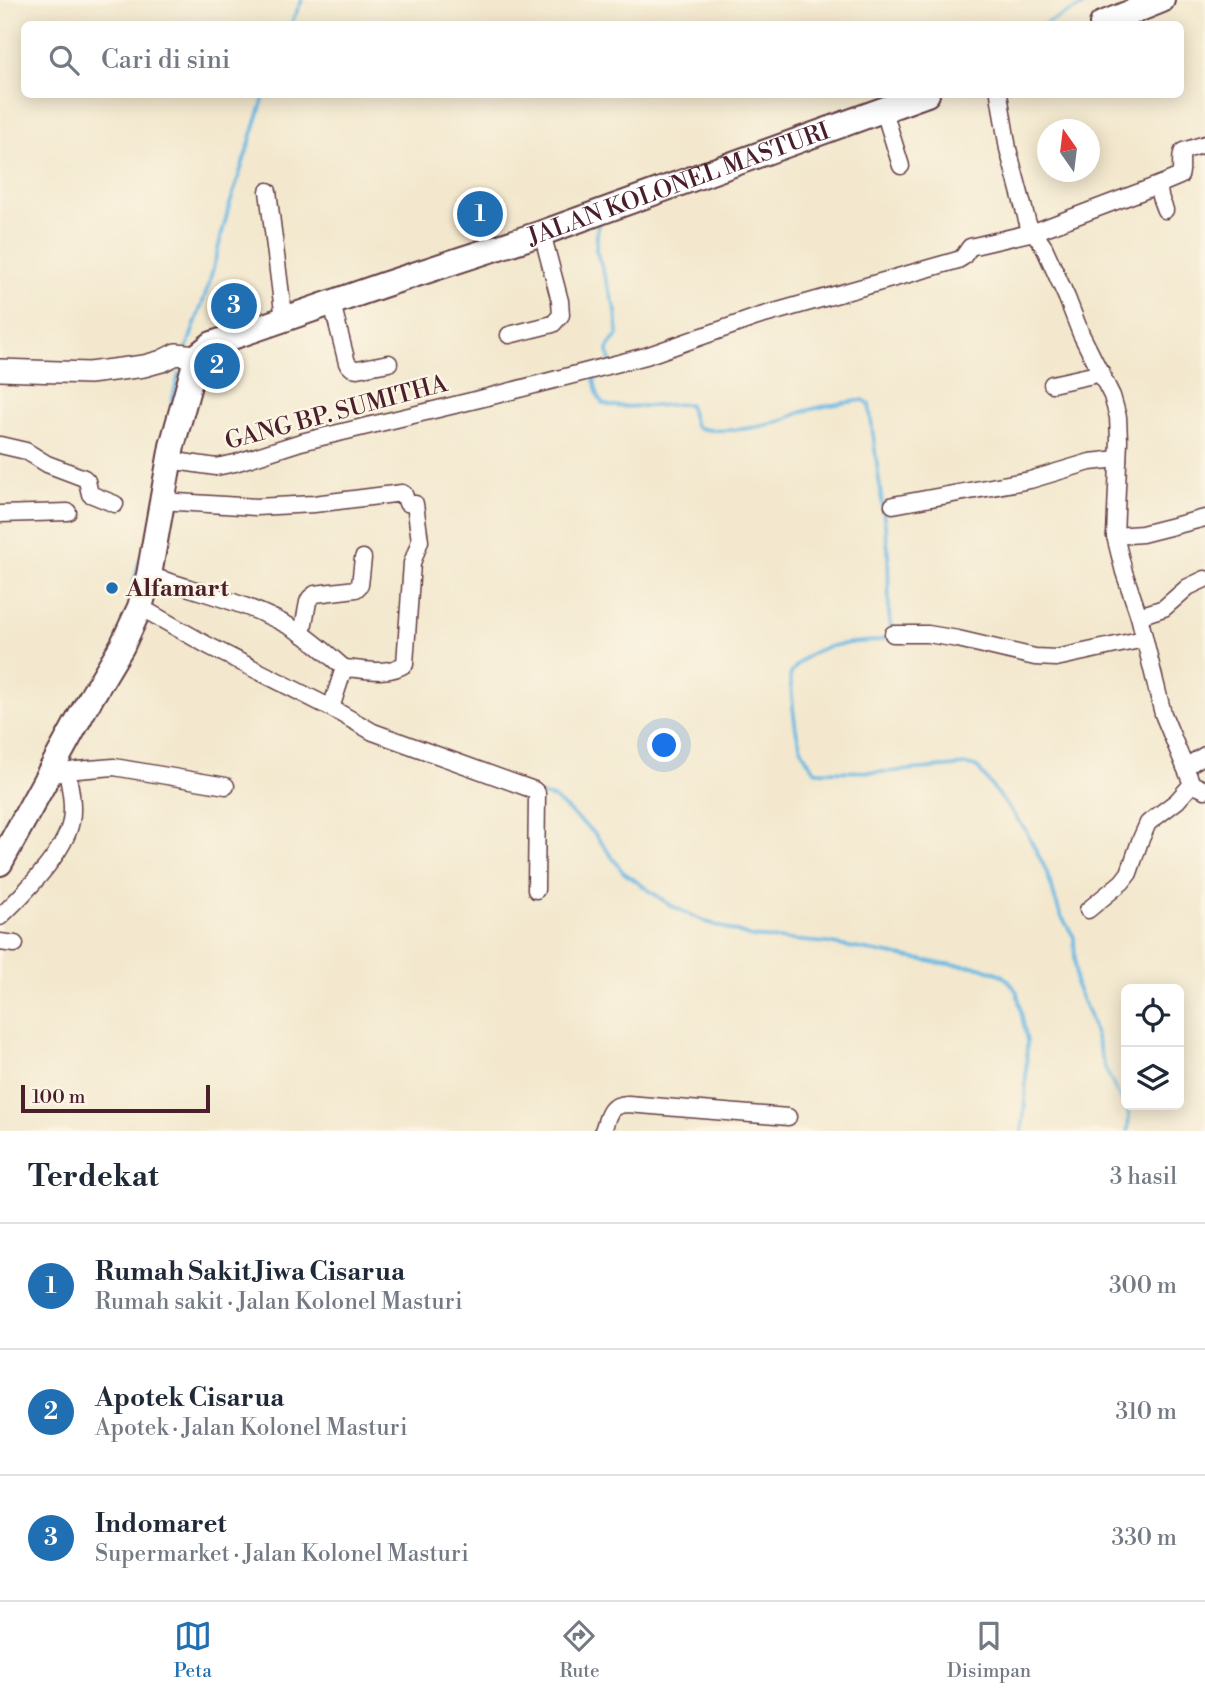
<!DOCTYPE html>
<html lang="id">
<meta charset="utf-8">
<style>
body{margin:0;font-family:"Libre Bodoni",serif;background:#f6f6f7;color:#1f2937}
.controls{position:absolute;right:21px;bottom:21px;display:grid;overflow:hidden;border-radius:10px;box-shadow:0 4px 18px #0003}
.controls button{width:63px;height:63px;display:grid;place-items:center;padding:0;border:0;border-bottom:2px solid #e0e1e3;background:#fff;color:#1f2937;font:35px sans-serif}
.compass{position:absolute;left:1037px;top:119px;width:63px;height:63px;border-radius:50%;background:#fff;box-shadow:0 4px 18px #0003;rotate:346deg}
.scale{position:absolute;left:21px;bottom:18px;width:189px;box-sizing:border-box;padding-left:7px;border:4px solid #4a1f2b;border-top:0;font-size:19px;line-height:24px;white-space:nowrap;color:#4a1f2b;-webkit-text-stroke:5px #fcf5e5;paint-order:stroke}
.you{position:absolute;left:665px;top:746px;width:24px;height:24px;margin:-18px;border:5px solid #fff;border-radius:50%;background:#1a73e8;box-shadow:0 0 0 10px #1a73e833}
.badge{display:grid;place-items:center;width:46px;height:46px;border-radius:50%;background:#1f6fb2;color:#fff;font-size:23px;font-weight:700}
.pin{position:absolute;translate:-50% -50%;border:4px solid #fff;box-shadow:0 2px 7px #0006}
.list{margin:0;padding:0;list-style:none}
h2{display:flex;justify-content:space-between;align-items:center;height:91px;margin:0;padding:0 28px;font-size:30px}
h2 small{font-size:23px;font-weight:400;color:#747a83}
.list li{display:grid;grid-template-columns:46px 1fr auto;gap:21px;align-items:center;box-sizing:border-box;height:126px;padding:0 28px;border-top:2px solid #e0e1e3}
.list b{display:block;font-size:26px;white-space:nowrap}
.list p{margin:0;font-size:23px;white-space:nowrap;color:#747a83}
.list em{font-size:23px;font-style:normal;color:#747a83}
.icon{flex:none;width:38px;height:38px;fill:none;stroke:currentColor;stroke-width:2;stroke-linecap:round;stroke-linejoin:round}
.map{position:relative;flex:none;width:1205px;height:1131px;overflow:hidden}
.search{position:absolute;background:#fff;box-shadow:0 4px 18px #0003;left:21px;right:21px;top:21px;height:77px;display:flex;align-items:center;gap:18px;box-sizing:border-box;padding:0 24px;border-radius:10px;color:#747a83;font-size:26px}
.sheet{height:469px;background:#fff}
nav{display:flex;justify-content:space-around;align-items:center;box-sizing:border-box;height:98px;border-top:2px solid #e0e1e3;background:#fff;font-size:19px;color:#747a83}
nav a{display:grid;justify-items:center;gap:4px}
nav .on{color:#1f6fb2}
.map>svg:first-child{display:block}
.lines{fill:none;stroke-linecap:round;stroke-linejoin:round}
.stream{stroke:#67b8e3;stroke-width:3.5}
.street-casing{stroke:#633d43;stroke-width:19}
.secondary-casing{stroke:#633d43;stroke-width:24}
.primary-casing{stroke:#633d43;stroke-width:28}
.street{stroke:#fff;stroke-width:16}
.secondary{stroke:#fff;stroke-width:21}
.primary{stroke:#fff;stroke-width:24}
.poi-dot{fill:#1f6fb2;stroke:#fcf5e5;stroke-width:2.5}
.labels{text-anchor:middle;stroke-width:5;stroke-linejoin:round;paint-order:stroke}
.street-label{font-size:24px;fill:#4a1f2b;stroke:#fcf5e5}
.poi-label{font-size:24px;font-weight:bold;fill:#4a1f2b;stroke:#fcf5e5;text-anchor:start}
</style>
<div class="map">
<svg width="1205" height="1131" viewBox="0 0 1205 1131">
<rect width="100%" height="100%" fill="#fcf5e5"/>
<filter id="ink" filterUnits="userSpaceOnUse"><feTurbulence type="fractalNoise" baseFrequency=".0143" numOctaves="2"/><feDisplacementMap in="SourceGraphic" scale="14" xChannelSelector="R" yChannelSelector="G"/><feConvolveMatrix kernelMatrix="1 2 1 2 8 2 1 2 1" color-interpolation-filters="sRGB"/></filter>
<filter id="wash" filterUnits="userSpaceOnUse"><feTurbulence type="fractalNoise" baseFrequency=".00686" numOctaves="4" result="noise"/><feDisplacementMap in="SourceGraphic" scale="28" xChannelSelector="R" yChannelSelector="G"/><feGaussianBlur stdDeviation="1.57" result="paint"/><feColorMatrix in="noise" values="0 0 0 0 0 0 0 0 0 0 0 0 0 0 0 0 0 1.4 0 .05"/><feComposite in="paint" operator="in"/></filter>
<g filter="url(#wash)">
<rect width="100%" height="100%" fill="#f3e8ce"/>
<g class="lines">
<g class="stream">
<path d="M291 24 302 0"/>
<path d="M1044 24 1095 0"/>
<path d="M598 222 596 250 616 311 618 335C608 346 606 346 610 361"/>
<path d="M187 347 209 284 228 210 265 94"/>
<path d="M599 375 594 379C596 386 597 400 604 404 615 410 673 404 689 404L695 426C709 435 758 428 775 423 785 420 795 414 805 411 824 405 845 403 864 400L869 404 888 548 889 613 891 631"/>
<path d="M172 401 179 374"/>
<path d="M132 592 133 584 140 559"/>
<path d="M888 637C880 642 870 641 861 642 834 644 803 649 790 676 794 707 792 748 816 771L886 772 967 765 977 767 1025 829 1046 870 1060 914 1074 937 1076 986 1089 1014 1105 1068 1116 1091 1128 1109 1129 1116 1128 1131"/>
<path d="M541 795 554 798 595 834 623 872 670 905 706 922 752 937 827 943 939 963 980 967 1000 974 1009 981 1017 992 1027 1041 1025 1106 1022 1131"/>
</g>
</g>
</g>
<g filter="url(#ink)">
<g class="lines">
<g class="street-casing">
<g id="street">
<path d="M999 94 1008 149 1028 224 1044 247 1067 298 1081 334 1112 396 1118 417 1119 440 1115 536 1124 572 1139 616 1163 714 1192 784 1205 790"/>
<path d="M884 111 901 166"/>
<path d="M268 191 284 319"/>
<path d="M1165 210C1162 201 1156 192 1161 184L1180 176C1183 168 1179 158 1183 151L1205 144"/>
<path d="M332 303 347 363 352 368 357 369 389 363"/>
<path d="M509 335 553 324 561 315 560 301 542 233"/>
<path d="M1052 384 1102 373"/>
<path d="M0 445 26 451 47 464 84 478 87 481 90 494 115 504"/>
<path d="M169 460 216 467 235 463 301 442 492 396 646 356 757 317 958 260 963 257 970 247 1034 232 1161 184"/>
<path d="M161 501 256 507 314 504 402 493 404 494 407 503 415 504 420 541 412 563 405 664C387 676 364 669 344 668L331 708"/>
<path d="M893 505 1030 480 1090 462 1118 459"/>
<path d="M0 514 68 512"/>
<path d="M1115 536 1142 534 1205 518"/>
<path d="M149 575C201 593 254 604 301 633 316 643 330 656 344 668"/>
<path d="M140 607 207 645 331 708 373 732 534 790 537 793 536 890"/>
<path d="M1139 616 1164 608 1188 587 1205 579"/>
<path d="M302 634 308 602 310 598 315 594 356 589 360 585 363 558"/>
<path d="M893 634H928L958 639 1035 657 1056 658 1144 639"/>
<path d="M1185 767 1205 755"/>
<path d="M48 775 77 770 114 767 226 786"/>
<path d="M1088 910 1122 882 1129 873 1140 841 1148 823 1177 801 1192 784"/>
<path d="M0 917C22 896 66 851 71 821 74 805 70 787 67 771"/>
<path d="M0 942 15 944"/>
<path d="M603 1131C609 1114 608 1105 628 1104L788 1117"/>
</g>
</g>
<g class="secondary-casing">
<path id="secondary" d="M0 370 89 373 144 366 162 361 176 354 197 356"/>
</g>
<g class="primary-casing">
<g id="primary">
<path d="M1102 24 1162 0"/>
<path id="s1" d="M0 863 86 706 122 646 140 607 149 575 172 446 197 356 212 344 383 285 542 233 927 94"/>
</g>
</g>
<use href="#street" class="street"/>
<use href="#secondary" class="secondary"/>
<use href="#primary" class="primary"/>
</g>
</g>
<circle class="poi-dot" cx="112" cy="588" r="7"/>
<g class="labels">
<g class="street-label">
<text dy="8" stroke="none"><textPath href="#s1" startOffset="1062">JALAN KOLONEL MASTURI</textPath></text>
<text transform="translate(336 412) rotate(-15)" y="8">GANG BP. SUMITHA</text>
</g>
<g class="poi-label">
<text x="126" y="596">Alfamart</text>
</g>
</g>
</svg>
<div class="controls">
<button><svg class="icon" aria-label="locate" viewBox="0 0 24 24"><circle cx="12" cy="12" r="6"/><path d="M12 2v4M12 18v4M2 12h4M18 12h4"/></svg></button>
<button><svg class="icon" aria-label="layers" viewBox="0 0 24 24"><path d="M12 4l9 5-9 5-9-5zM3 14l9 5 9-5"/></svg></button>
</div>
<svg class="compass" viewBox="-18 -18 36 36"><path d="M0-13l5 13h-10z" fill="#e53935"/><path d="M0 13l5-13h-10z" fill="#747a83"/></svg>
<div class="scale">100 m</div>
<div class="you"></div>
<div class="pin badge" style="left:480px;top:214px">1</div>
<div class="pin badge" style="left:217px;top:366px">2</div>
<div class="pin badge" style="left:234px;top:306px">3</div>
<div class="search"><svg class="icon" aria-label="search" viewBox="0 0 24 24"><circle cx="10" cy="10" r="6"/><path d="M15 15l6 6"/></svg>Cari di sini</div>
</div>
<section class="sheet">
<h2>Terdekat<small>3 hasil</small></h2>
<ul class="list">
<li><span class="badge">1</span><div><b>Rumah Sakit Jiwa Cisarua</b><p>Rumah sakit · Jalan Kolonel Masturi</p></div><em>300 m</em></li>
<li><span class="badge">2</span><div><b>Apotek Cisarua</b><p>Apotek · Jalan Kolonel Masturi</p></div><em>310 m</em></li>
<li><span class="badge">3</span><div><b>Indomaret</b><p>Supermarket · Jalan Kolonel Masturi</p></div><em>330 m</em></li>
</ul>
</section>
<nav>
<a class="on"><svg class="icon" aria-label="map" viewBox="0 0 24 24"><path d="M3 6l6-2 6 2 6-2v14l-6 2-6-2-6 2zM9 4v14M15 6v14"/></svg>Peta</a>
<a><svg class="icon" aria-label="directions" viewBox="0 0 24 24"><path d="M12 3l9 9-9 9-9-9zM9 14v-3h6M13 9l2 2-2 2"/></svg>Rute</a>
<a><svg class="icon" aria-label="saved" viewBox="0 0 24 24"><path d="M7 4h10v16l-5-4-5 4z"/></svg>Disimpan</a>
</nav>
